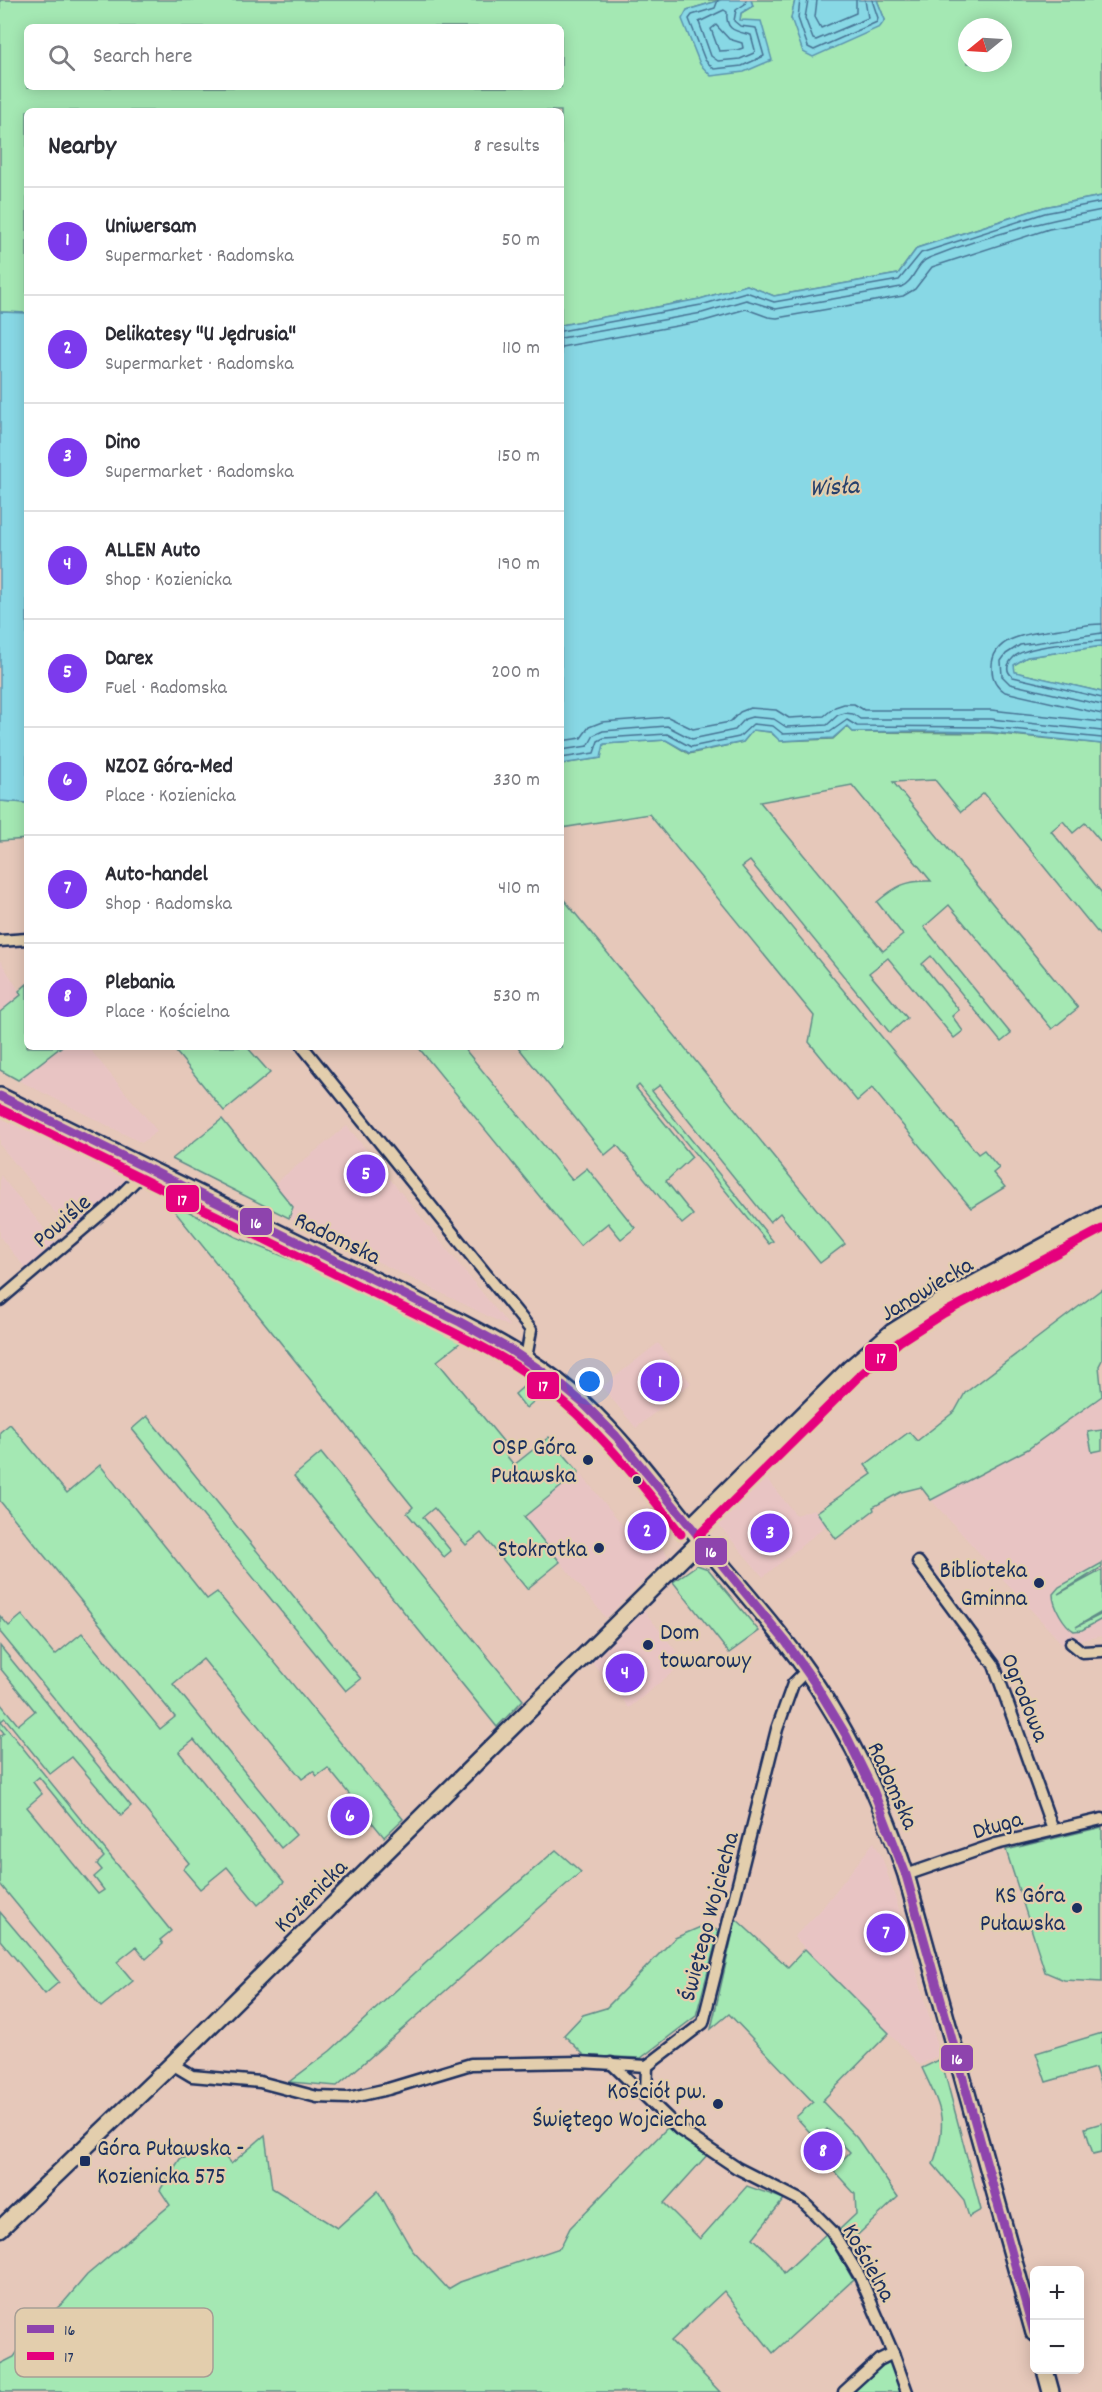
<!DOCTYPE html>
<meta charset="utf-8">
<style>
body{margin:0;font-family:Dekko,sans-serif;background:#f2f2f3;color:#2b2b33}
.controls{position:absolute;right:18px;bottom:18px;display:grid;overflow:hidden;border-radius:9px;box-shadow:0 3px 15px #0003}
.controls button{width:54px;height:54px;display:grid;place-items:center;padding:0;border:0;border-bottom:2px solid #e1e1e2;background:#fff;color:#2b2b33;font:30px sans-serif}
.compass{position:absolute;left:958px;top:18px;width:54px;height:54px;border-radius:50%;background:#fff;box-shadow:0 3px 15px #0003;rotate:252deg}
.you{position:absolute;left:590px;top:1382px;width:21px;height:21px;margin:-15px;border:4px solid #fff;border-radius:50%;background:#1a73e8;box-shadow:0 0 0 9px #1a73e833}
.badge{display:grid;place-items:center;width:39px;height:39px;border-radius:50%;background:#7c3aed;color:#fff;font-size:20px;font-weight:700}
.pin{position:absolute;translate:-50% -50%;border:3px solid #fff;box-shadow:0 2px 6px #0006}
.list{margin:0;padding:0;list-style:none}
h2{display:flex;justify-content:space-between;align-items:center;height:78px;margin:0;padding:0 24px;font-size:26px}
h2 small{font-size:20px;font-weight:400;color:#7c7c81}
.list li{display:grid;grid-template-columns:39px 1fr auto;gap:18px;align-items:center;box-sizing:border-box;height:108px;padding:0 24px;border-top:2px solid #e1e1e2}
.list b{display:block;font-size:22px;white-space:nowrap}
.list p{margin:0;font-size:20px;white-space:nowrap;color:#7c7c81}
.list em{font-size:20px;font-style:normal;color:#7c7c81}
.icon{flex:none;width:33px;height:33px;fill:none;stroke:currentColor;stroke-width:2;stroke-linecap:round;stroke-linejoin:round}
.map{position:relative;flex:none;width:1102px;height:2392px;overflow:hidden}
.search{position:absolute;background:#fff;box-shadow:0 3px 15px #0003;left:24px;top:24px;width:540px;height:66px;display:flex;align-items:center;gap:15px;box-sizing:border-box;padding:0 21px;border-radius:9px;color:#7c7c81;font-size:22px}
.panel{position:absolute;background:#fff;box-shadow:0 3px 15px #0003;left:24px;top:108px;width:540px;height:942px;border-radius:9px}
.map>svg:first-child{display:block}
.built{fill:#e8c4c3}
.green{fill:#a4e8b3;stroke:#608c88;stroke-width:1.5;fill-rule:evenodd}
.water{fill:#88d8e5;stroke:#5c94af;stroke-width:1.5}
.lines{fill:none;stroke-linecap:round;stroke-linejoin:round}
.shore{stroke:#477394;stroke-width:1.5}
.street-casing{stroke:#1b2f5e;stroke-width:15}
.secondary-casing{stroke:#1b2f5e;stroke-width:20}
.street{stroke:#e3cead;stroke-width:10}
.secondary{stroke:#e3cead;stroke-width:15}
.bus-1-casing{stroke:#e3cead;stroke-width:14}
.bus-2-casing{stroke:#e3cead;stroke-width:14}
.bus-1{stroke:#8e44ad;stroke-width:9}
.bus-2{stroke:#e5007d;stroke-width:9}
.poi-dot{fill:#1b2f5e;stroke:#e3cead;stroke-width:2}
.labels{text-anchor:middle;stroke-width:4.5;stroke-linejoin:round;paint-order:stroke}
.street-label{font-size:24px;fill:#1b2f5e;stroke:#e3cead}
.poi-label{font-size:24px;fill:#1b2f5e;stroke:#e3cead;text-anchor:end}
.water-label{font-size:26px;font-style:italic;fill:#26406c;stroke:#e3cead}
.key{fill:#e3cead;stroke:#a79e95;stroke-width:1.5}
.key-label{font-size:16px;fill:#1b2f5e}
.line-badge{stroke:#e3cead;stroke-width:2}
.badge-label{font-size:16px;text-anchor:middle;font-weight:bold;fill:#fff}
</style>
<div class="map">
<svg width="1102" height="2392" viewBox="0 0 1102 2392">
<rect width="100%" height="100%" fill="#e6c8ba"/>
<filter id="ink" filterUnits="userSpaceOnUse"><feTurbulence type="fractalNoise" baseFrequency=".0167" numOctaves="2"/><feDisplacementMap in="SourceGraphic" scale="12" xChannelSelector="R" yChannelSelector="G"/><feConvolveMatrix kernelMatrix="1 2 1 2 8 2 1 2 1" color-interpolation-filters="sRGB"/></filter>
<g filter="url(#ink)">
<g class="built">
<path d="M0 960 21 994 0 1012Z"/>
<path d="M61 1047H88L157 1131 142 1143 18 1080Z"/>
<path d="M0 1118 129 1180 70 1231 0 1145Z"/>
<path d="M347 1126 510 1327 289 1218 292 1207 274 1184Z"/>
<path d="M0 1175 56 1243 26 1269 0 1237Z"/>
<path d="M658 1343 691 1383 636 1428 602 1387Z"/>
<path d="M1102 1396V1636L1074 1641 1064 1646 931 1500 1028 1449Z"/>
<path d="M760 1471 796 1515 814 1509 827 1525 763 1577 713 1518Z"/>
<path d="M579 1472 625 1528 649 1508 667 1528 655 1539 668 1556 606 1618 524 1517Z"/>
<path d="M644 1611 685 1662 629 1708 592 1662Z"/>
<path d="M874 1842 882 1857 899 1909 940 2055 920 2065 794 1937 820 1911Z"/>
</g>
<g class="green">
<path d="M0 0H721L687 10 740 20 741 13 753 6 751 0H795L791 19 885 20 877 0H1102V196L1044 207 917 248 898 274 774 296 747 285 700 299 561 325V111H27V313L0 312ZM27 27H561V87H27ZM967 27H1003V63H967Z"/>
<path d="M1102 646V692L1014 672V664L1027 657Z"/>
<path d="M847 726 853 732 990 733 1102 744V843L1085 823 1073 833 1063 821 1051 831 1102 893V938L984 793 961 812 935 780 893 782 1078 1008 1052 1029 949 905 924 927 1011 1034 1001 1042 931 956 922 964 959 1010 952 1016 963 1031 954 1038 888 958 869 973 907 1018 890 1033 750 861 742 867 978 1154 984 1150 999 1168 993 1173 1005 1187 971 1208 872 1088 857 1101 809 1042 814 1016 649 814 561 828V764L601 758 603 744 666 740 689 754 743 742 753 730 770 732 781 741 833 739ZM852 785 931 881C906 880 896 886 877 902L903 935 883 951 760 802Z"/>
<path d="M0 801 27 803V839L0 841Z"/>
<path d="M561 896 845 1244 820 1263 780 1213 770 1222 660 1085 652 1091 773 1241 769 1244 639 1085 636 1088 692 1157 666 1181 693 1215 682 1224 617 1145 605 1155 518 1047H561Z"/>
<path d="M27 984V1047H61L18 1080 0 1070V1012L21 995 19 991Z"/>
<path d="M172 1047H247L270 1073 224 1111Z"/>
<path d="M418 1047H463L572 1180 587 1168 635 1228 621 1239 608 1223 580 1246Z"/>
<path d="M222 1119 293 1207 289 1218 172 1159Z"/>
<path d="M172 1208 184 1209 236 1237 300 1263 461 1342 437 1361 511 1451 506 1455 514 1465 549 1437 579 1472 524 1517 560 1562 527 1589 481 1533 466 1545 434 1508 423 1517 451 1551 444 1557 407 1513 413 1507Z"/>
<path d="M1102 1289V1360L1099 1366 1102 1396 1028 1449 931 1500 921 1487 901 1492 873 1507 874 1510 836 1539 817 1512 872 1474 865 1465 909 1432 917 1441 955 1411 965 1393Z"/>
<path d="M531 1380 546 1391 526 1408 515 1394Z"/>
<path d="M147 1416 361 1679 346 1691 132 1429Z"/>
<path d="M10 1424 67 1493 100 1465 207 1599 217 1592 403 1819 384 1837 328 1768 317 1776 313 1771 302 1779 203 1659 173 1684 296 1835 281 1848 194 1740 179 1752 284 1882 258 1905 227 1867 200 1889 183 1869 189 1863 0 1632V1616L9 1626 22 1615 55 1655 82 1633 160 1729 175 1717 0 1501V1432Z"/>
<path d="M1102 1430V1450L1092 1452 1088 1432Z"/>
<path d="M321 1453 523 1700 497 1727 294 1476Z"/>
<path d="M1102 1563V1567L1058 1594 1102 1570V1612L1076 1627 1102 1614V1619L1082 1630 1074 1631C1064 1625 1053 1606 1053 1594L1059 1587Z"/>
<path d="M697 1565 708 1569 759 1631 729 1653 673 1582Z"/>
<path d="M0 1646 131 1806 121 1815 72 1757 50 1774 5 1718 1 1721 171 1931 160 1940 163 1944 146 1959 136 1947 117 1962 133 1981 101 2007 0 1884V1736L4 1733 0 1728V1703L18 1725 35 1711 0 1668ZM39 1777 104 1857 97 1864 102 1870 94 1877 104 1890 98 1894 27 1807 42 1794 33 1782Z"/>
<path d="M1102 1827V1982L1064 1980 1045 1972 1006 1850Z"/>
<path d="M556 1850 581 1872C498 1942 419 2016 337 2086L289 2082 330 2051 441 1949Z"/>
<path d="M0 1912 59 1982 45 1994 0 1940Z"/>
<path d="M736 1919 788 1967 805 1949 889 2033 822 2101 857 2138 898 2197 846 2246 838 2231 856 2214 855 2194 833 2170 850 2152 827 2129 816 2139 796 2117 813 2102 729 2014 711 2029Z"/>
<path d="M705 1925 719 1931 696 2016 641 2058 585 2056 564 2035 583 2015 606 2008 675 1938Z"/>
<path d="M1102 2033V2089L1095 2068 1046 2082 1036 2053Z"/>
<path d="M941 2059 981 2210 969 2217 964 2201 933 2164C949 2119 941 2109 922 2068Z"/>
<path d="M1102 2123V2152L1093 2154 1085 2128Z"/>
<path d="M669 2126 686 2140 709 2153 664 2203 700 2239 747 2186 784 2199 753 2238 775 2259 784 2273 827 2233 853 2280 773 2353 724 2291 671 2341 720 2392H0V2364L14 2357 35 2327 64 2302 87 2275 170 2205 160 2190 180 2159 219 2149 231 2164 265 2135 272 2188 337 2228 378 2191 412 2250 448 2289 460 2282 560 2248 570 2228Z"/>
<path d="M891 2361 903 2392H850L883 2362Z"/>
</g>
<g class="water">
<path d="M721 0H751L753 6 741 13 740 20 761 21 772 60 744 72 711 76 700 64 682 19 687 10Z"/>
<path d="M795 0H877L885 20 880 27 813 57 803 52 791 18Z"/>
<path d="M1102 196V646L1027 657 1014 665 1015 672 1102 692V744L990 732 915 731 853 732 847 726 833 738 780 741 771 732 753 730 743 742 689 753 666 740 604 744 601 758 561 764V325L700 299 747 285 774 296 898 274 917 248 1044 207Z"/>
<path d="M0 312 27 313V803L0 801Z"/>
</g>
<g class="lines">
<g class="shore">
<path d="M718 0 715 8 692 15 689 19 705 60 714 69 742 66 764 56 756 28 740 26 734 21 736 10 745 4 746 0"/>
<path d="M800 0 798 18 808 47 814 50 877 22 878 18 872 0"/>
<path d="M808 0 805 18 813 39 816 40 868 18 865 0"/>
<path d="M817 0 815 17 821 28 856 13V0"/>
<path d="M724 10 727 12C725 31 736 31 751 35L755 50 754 53 740 59 718 61 711 56 699 22Z"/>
<path d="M716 25 729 39 742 43 743 48 737 50 719 51 711 29Z"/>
<path d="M561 331 701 305 746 292 774 302 899 280 921 253 1045 213 1102 202"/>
<path d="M561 338 702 313 746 300 776 309 901 287C914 282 916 263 929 258 984 236 1043 221 1102 210"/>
<path d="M561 347 704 321 746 309 768 317 777 318 903 296 915 289 932 267 1049 229 1102 219"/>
<path d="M1102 624C1088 624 1074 627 1060 629 1036 633 990 634 992 669 992 679 996 686 1005 692L1102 714"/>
<path d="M1102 633 1020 645 1006 654 1001 661 1002 676 1010 684 1102 705"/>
<path d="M1102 641C1083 642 1043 645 1026 651 1014 654 1000 667 1013 677L1102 698"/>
<path d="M561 741 581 738 589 727 602 722 668 717 693 729 730 722 740 712 750 708 776 710 789 718 824 716 835 707 844 704H854L864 710H991L1102 722"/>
<path d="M561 750 588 746 594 735 603 731 667 726 692 739 735 730 745 719 752 717 774 719 786 727 827 725 838 715 845 713 853 714 860 719H991L1102 731"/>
<path d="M561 758 594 753 598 741 604 738 667 734 691 747 739 737 753 724 773 726 783 734 830 732 847 720 857 726 990 727 1102 738"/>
</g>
<g class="street-casing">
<g id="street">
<path d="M0 941 27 939"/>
<path d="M303 1047 531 1330 526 1358"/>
<path d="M0 1300 109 1207 147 1169"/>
<path d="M918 1562 994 1665 1053 1830"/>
<path d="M1071 1643 1082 1652 1102 1651"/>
<path d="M906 1875 996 1844 1102 1819"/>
<path d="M611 2063 679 2129 737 2168 802 2201 832 2231 860 2277 893 2353 907 2392"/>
<path d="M172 2064 192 2076 260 2082 317 2097 348 2098 388 2089 471 2064 580 2062 647 2066 703 2023 777 1729 793 1684 806 1671"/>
<path d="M646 2096 647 2066"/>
<path d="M844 2392 879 2360 893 2353"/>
</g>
</g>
<g class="secondary-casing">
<g id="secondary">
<path d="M0 1096 460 1322C505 1345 547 1369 584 1404 628 1445 664 1495 702 1542 734 1580 767 1617 797 1657 845 1723 881 1798 906 1875L1034 2333"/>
<path d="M690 1527 849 1369 892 1332 938 1303 1102 1215"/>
<path d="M0 2229 172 2064 701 1540"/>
<path d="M1045 2370 1051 2392"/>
</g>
</g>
<use href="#street" class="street"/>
<use href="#secondary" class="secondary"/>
<g class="bus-1-casing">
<path id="bus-1" d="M0 1096 460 1322 509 1349 555 1380 584 1404 616 1436 786 1642 814 1682 846 1735 873 1790 906 1875 1034 2333"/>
</g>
<g class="bus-2-casing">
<g id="bus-2">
<path d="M0 1109 455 1333C485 1348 514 1363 541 1384 596 1425 639 1481 681 1534"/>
<path d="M698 1536 857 1378 899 1342 944 1313 1102 1229"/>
</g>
</g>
<use href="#bus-1" class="bus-1"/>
<use href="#bus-2" class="bus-2"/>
</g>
</g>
<g class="poi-dot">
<circle cx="588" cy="1460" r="6"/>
<circle cx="637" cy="1480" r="5"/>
<circle cx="599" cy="1548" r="6"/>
<circle cx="1039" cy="1583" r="6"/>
<circle cx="648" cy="1645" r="6"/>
<circle cx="1077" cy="1908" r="6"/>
<circle cx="718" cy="2104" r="6"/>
<rect x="79" y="2155" width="12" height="12" rx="3"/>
</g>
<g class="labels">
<g class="street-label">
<text transform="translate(61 1220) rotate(-41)" y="8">Powiśle</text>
<text transform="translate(338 1237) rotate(26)" y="8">Radomska</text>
<text transform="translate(926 1288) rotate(-31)" y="8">Janowiecka</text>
<text transform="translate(1026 1697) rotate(68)" y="8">Ogrodowa</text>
<text transform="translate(894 1785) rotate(66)" y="8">Radomska</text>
<text transform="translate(997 1824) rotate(-16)" y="8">Długa</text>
<text transform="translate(310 1895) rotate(-45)" y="8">Kozienicka</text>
<text transform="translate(708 1916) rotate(-75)" y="8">Świętego Wojciecha</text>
<text transform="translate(870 2262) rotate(61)" y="8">Kościelna</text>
</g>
<g class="poi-label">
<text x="576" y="1454">OSP Góra<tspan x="576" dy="28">Puławska</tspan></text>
<text x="587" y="1556">Stokrotka</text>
<text x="1027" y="1577">Biblioteka<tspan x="1027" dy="28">Gminna</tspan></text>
<text x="660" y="1639" text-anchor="start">Dom<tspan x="660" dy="28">towarowy</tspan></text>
<text x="1065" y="1902">KS Góra<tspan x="1065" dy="28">Puławska</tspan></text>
<text x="706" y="2098">Kościół pw.<tspan x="706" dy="28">Świętego Wojciecha</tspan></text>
<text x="97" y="2155" text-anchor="start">Góra Puławska -<tspan x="97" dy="28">Kozienicka 575</tspan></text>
</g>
<g class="water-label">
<text transform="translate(834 485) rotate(-3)" y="9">Wisła</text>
</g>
</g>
<rect x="15" y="2308" width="198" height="69" rx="9" class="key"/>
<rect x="27" y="2325" width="27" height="8" fill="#8e44ad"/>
<rect x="27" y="2352" width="27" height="8" fill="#e5007d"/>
<g class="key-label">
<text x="64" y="2335">16</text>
<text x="64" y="2362">17</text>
</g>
<g class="line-badge">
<rect x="165" y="1184" width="35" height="29" rx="6" fill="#e5007d"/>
<rect x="239" y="1207" width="34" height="29" rx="6" fill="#8e44ad"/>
<rect x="864" y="1343" width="34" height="29" rx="6" fill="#e5007d"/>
<rect x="526" y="1371" width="34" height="29" rx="6" fill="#e5007d"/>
<rect x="694" y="1537" width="34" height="29" rx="6" fill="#8e44ad"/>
<rect x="940" y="2044" width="34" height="28" rx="6" fill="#8e44ad"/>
</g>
<g class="badge-label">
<text x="182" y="1205">17</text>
<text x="256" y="1228">16</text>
<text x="881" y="1363">17</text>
<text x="543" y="1391">17</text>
<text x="711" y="1557">16</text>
<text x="957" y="2064">16</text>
</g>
</svg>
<div class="controls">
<button>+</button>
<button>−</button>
</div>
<svg class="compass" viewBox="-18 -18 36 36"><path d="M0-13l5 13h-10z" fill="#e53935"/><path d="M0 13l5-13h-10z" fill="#7c7c81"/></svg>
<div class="you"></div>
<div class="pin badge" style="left:660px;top:1382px">1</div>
<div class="pin badge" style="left:647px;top:1531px">2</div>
<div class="pin badge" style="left:770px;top:1533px">3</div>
<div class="pin badge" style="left:625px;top:1673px">4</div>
<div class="pin badge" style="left:366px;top:1174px">5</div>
<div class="pin badge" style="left:350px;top:1816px">6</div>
<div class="pin badge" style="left:886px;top:1933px">7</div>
<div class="pin badge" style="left:823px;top:2151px">8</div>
<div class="search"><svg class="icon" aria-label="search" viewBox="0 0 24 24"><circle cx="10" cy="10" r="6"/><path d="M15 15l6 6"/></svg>Search here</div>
<section class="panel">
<h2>Nearby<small>8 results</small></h2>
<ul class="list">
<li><span class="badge">1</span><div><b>Uniwersam</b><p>Supermarket · Radomska</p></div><em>50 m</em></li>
<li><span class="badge">2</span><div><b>Delikatesy &quot;U Jędrusia&quot;</b><p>Supermarket · Radomska</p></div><em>110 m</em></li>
<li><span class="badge">3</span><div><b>Dino</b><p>Supermarket · Radomska</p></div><em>150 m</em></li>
<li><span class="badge">4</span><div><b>ALLEN Auto</b><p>Shop · Kozienicka</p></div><em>190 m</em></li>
<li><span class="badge">5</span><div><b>Darex</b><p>Fuel · Radomska</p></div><em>200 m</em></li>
<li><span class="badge">6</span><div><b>NZOZ Góra-Med</b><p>Place · Kozienicka</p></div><em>330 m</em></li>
<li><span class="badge">7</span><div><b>Auto-handel</b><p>Shop · Radomska</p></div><em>410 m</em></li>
<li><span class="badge">8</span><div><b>Plebania</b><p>Place · Kościelna</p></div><em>530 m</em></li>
</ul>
</section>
</div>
